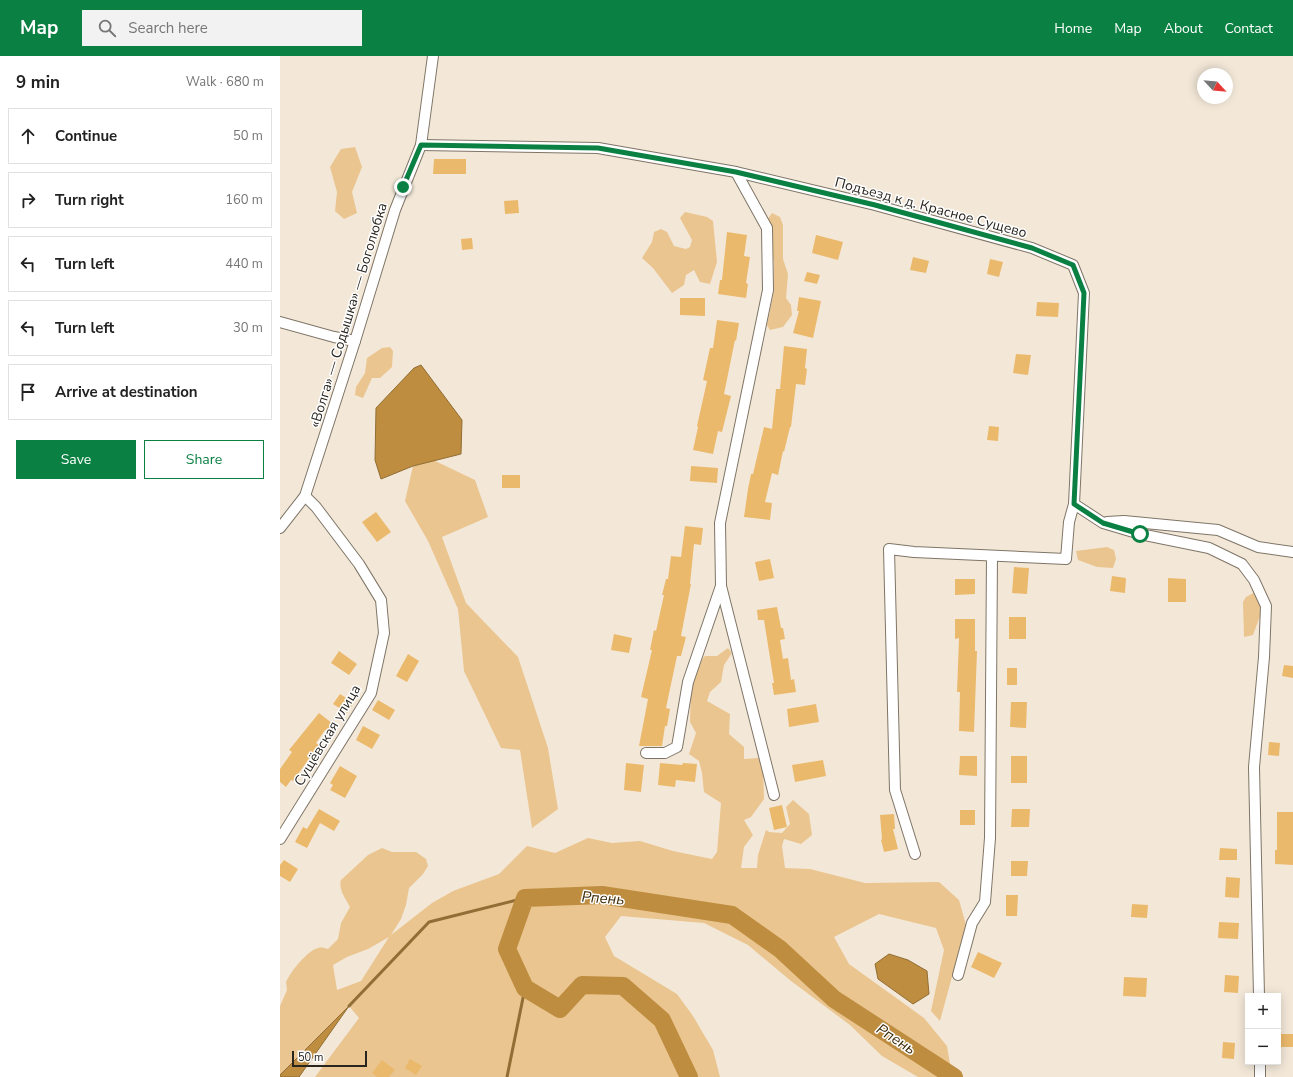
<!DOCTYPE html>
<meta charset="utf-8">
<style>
body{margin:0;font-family:"Nunito Sans",sans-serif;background:#f2f2f2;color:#222}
.controls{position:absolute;right:12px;bottom:12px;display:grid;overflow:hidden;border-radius:0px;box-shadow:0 2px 10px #0003}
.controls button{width:36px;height:36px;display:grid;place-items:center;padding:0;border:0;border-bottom:1px solid #e0e0e0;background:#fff;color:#222;font:20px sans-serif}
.compass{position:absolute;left:917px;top:12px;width:36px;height:36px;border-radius:50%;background:#fff;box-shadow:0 2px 10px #0003;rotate:116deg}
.scale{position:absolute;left:12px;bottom:10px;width:75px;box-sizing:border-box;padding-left:4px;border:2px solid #29251f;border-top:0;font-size:11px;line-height:14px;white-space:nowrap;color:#29251f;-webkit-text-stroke:3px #fff;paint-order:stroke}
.stop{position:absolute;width:12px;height:12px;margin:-9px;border:3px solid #0b8043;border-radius:50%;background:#fff}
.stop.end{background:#0b8043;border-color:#fff;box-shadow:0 1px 4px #0008}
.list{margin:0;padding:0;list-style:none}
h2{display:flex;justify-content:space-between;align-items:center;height:52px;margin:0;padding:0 16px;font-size:17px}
h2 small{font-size:13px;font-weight:400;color:#767676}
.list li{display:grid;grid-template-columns:26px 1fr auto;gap:12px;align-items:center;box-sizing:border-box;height:56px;margin:0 8px 8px;padding:0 8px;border:1px solid #e0e0e0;border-radius:0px}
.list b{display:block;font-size:15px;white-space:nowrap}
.list em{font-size:13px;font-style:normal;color:#767676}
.actions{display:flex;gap:8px;padding:12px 16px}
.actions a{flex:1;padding:9px 0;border:1px solid #0b8043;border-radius:0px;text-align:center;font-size:14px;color:#0b8043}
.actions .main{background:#0b8043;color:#fff}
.icon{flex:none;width:22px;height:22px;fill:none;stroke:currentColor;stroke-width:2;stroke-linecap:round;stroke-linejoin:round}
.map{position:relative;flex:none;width:1013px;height:1021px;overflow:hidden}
header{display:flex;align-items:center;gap:24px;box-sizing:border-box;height:56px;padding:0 20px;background:#0b8043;color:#fff}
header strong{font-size:19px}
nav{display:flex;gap:22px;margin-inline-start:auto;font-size:14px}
.search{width:280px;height:36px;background:#f2f2f2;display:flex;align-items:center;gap:10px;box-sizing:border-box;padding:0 14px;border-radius:0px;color:#767676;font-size:15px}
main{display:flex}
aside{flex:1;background:#fff}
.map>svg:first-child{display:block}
.green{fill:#eac58f;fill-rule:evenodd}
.water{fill:#be8d3f;stroke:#916e35}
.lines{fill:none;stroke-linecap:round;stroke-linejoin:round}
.stream{stroke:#916e35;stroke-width:3}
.river{stroke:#be8d3f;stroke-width:18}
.building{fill:#ebb96c}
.minor-casing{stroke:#7f7567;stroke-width:12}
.minor{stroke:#fff;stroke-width:10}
.route{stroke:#0b8043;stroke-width:5}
.labels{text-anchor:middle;stroke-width:3;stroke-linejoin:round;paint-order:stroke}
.street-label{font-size:14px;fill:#29251f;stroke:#fff}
.water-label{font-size:15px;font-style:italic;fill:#412c0a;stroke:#fff}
</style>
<header>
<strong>Map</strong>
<div class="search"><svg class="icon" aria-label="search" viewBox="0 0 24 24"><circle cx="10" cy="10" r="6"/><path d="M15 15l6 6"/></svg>Search here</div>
<nav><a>Home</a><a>Map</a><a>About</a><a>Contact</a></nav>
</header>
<main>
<aside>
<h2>9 min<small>Walk · 680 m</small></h2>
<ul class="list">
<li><svg class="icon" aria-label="ahead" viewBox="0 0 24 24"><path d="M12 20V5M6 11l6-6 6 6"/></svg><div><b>Continue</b></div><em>50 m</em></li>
<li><svg class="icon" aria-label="right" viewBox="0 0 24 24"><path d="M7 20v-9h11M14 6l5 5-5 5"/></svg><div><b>Turn right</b></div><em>160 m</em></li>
<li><svg class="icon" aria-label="left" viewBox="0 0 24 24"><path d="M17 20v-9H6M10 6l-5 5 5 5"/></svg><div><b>Turn left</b></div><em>440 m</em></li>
<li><svg class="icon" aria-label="left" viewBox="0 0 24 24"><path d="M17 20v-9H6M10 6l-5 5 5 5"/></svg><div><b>Turn left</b></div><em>30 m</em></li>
<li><svg class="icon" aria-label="arrive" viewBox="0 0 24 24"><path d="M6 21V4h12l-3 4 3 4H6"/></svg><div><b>Arrive at destination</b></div></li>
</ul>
<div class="actions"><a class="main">Save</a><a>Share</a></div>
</aside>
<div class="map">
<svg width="1013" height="1021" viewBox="0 0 1013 1021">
<rect width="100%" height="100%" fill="#f3e8d8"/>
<g class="green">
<path d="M75 91 82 111 72 136 77 157 64 163 55 155 57 136 50 111 61 93Z"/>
<path d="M405 156 427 161 433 165 437 206 430 228 420 226 414 214 406 219 404 229 392 237 373 212 362 202 372 186 374 176 381 173 387 176 394 190 406 193 410 191 412 184 400 162Z"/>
<path d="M492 157 500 161 503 169V203L508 218 506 242 511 249 512 259 503 271 490 274 487 269 494 235V208L488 163Z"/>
<path d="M110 291 113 295 112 311 100 322H92L83 342 75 339 76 331 85 317 87 302 102 292Z"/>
<path d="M153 404 195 424 208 461 162 481 186 547 238 601 268 692 278 753 252 772 240 694 221 692 184 615 178 553 148 485 125 445 133 410Z"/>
<path d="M827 491 834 494 836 503 833 512 817 511 798 504 796 495Z"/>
<path d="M977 535 983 552 973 579 964 581 963 546 966 541Z"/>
<path d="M448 592 452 597 444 609 441 626 430 636 427 645 450 658 449 678 464 691V703L479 702 483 708 484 743 471 761 464 764 473 779 464 791 461 812H477L478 799 486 774 489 776 502 777 510 768 506 751 513 744 529 758 532 779 521 788 504 783 502 790 505 812 530 813 585 827 659 826 679 844 686 869 660 965 651 955 664 894 656 872 599 858 554 881 569 908 644 962 667 990 672 1020 670 1021H638L602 1000 570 969 511 925 468 889 424 867 341 860 325 881 334 900 397 938 413 960 433 994 440 1021H35L79 962 69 950 0 1019V950L7 934 6 926C11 915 27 895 38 892 41 891 45 892 48 893L58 883 61 867 70 851C66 843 58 833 61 824L88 799 102 792 112 796H136L146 803 148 810 143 818 129 832 126 849 121 863 111 879 152 847 173 835 219 818 247 790 275 797 308 782 332 787 360 785 393 795 432 803 437 796 441 747 424 736 422 717 419 705 409 698 416 677 410 666 411 632 416 618 423 602 425 600H437ZM109 881 81 925 57 934 53 909 67 901 88 893Z"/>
</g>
<g class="water">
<path d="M141 309 182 364 181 398 133 410 101 423 95 404 96 352 134 312Z"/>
<path d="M609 898 628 904 647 915 649 938 633 948 598 923 595 908Z"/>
<path d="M69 950 19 1021H0V1019Z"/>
</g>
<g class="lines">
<g class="stream">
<path d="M69 950 149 866 245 842"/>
<path d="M227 1021 245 932"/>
</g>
<path class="river" d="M409 1021 382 964 343 930 302 929 280 953 245 932 227 893 245 842 322 839 452 859 500 893 554 943 674 1021"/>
</g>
<g class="building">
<path d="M154 103H186V118H153Z"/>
<path d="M238 144 239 157 225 158 224 145Z"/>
<path d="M447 176 467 179 464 200 470 201 466 227 468 228 466 242 438 238 440 224H442Z"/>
<path d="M536 179 563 186 558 204 532 197Z"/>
<path d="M192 182 193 193 182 194 181 183Z"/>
<path d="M633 201 649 205 646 217 630 214Z"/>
<path d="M710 203 723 206 719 221 707 218Z"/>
<path d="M527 216 540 219 537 228 524 225Z"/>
<path d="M519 241 541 245 533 282 513 277 519 255H517Z"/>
<path d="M400 242H425V260L400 259Z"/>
<path d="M757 246 779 247 778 261 756 260Z"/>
<path d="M437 264 459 267 456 285 455 284 444 338 451 340 442 376 438 375 433 398 413 394 418 371 417 370 427 325 423 324 430 292H433Z"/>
<path d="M504 290 527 293 525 312 527 313 525 329 516 328 511 371H510L504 396 503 395 498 419 492 417 485 446 492 447 490 464 464 461 468 433 471 418H473L484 371 492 373 496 333H500Z"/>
<path d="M736 298 751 299 748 319 733 317Z"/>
<path d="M709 370 719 371 718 385 707 384Z"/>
<path d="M411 410 438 412 437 427 410 425Z"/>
<rect x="222" y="419" width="18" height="13"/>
<path d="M96 456 111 476 97 486 82 466Z"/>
<path d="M405 470 423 472 421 489 414 488 410 528H411L401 580 406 581 401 600H397L386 652 390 653 387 670H385L382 690H359L368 643 361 641 372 594H370L374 574 376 575 384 539H382L386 523H388L391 500 401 501Z"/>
<path d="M490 503 494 522 479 525 475 506Z"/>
<path d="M734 511 749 512 747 538 732 537Z"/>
<path d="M832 520 846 522 845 537 830 535Z"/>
<path d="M888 522 906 523V546H888Z"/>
<path d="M675 523H695V538L675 539Z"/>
<path d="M497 551 501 572H503L505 583 500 584 503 603 508 602 511 624 514 623 516 636 494 639 492 627H494L484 564H478L477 554Z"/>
<rect x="729" y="561" width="17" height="22"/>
<path d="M675 563H695V595H697L694 676 679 675 680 636H677L679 582 675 583Z"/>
<path d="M334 578 352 582 349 597 331 594Z"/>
<path d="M59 595 77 608 69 619 51 607Z"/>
<path d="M128 598 139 605 127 626 116 620Z"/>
<path d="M1004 609 1013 610V622L1002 620Z"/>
<rect x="727" y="612" width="10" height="17"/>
<path d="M60 638 74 647 67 657 53 648Z"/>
<path d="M98 644 115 654 109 664 92 654Z"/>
<path d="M731 646H747L746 672 730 671Z"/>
<path d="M536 648 539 666 509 671 507 653Z"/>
<path d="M39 657 57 671 51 679 45 674 36 687 39 689 13 725 11 724 6 731 0 726V713L12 696 9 694Z"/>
<path d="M83 670 100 679 92 693 76 684Z"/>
<path d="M989 686 1000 687 999 700 988 699Z"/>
<path d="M680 700H697V720L679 719Z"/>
<rect x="731" y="700" width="16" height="27"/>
<path d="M543 704 546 720 515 726 512 709Z"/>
<path d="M346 707 364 709 361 736 344 734Z"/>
<path d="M380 707 402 709 403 707 417 708 415 726 396 724 395 731 378 729Z"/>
<path d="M60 710 77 720 65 742 50 734 53 729 50 727Z"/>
<path d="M502 749 507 771 494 774 489 752Z"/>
<path d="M39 753 60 765 54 775 40 767 27 792 15 786 23 771 27 773Z"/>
<path d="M732 753H750L749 771H731Z"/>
<rect x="680" y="754" width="15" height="15"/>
<path d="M997 756H1013V809L995 808V794H997Z"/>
<path d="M614 758 615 773H613L618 793 604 796 601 784 602 783 600 759Z"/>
<path d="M940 792 957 793V804H939Z"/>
<path d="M4 804 18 813 10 826 0 820V809Z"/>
<path d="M731 805H748L747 820H731Z"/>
<path d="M946 821 960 822 959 842 945 841Z"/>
<path d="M726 839H738L737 860H726Z"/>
<path d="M852 848 868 849 867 862 851 861Z"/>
<path d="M939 866 959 867 958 883 938 882Z"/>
<path d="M698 896 722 907 714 922 691 911Z"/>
<path d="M945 919 959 920 958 937 944 936Z"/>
<path d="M844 921 867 922 866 941 843 940Z"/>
<rect x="1001" y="978" width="12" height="13"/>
<path d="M943 986 955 987 954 1003 942 1002Z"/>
<path d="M130 1003 142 1010 136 1019 125 1012Z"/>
<path d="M102 1004 115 1014 109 1021H97L92 1017Z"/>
</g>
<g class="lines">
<g class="minor-casing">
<g id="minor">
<path d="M141 89 318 92 456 116 595 149 752 192 793 209 804 237 794 448 789 466 786 503 634 496 609 493 615 734 635 798"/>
<path d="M456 116 487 172 488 234 440 467 441 530 494 739"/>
<path d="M0 266 54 281 75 285"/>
<path d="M794 448 823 467 860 478 929 492 962 508 974 524 986 550 984 601 974 711 979 940"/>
<path d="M827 466 844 465 938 474 978 491 1013 496"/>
<path d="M0 472 25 440 75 285 115 154 141 89 153 0"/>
<path d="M366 697H385L397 691 408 626 441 530"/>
<path d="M0 783 91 637 104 577 101 544 79 508 36 451 25 440"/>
<path d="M678 919 692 867 705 846 710 782 712 500"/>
<path d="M980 1006V1021"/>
</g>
</g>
<use href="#minor" class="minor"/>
</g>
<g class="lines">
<path class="route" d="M123 131 141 89 318 92 456 116 595 149 752 192 793 209 804 237 794 448 823 467 860 478"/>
</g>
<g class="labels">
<g class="street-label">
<text transform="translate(651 151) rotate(15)" y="5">Подъезд к д. Красное Сущево</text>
<text transform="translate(68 259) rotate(-73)" y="5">«Волга» — Содышка» — Боголюбка</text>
<text transform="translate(47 679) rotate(-59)" y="5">Сущёвская улица</text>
</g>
<g class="water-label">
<text transform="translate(323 842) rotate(4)" y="5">Рпень</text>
<text transform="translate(616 983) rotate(33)" y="5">Рпень</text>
</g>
</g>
</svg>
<div class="controls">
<button>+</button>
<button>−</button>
</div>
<svg class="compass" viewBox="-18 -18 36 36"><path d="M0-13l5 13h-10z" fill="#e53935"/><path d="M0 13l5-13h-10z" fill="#767676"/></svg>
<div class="scale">50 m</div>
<div class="stop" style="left:860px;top:478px"></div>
<div class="stop end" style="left:123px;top:131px"></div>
</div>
</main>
